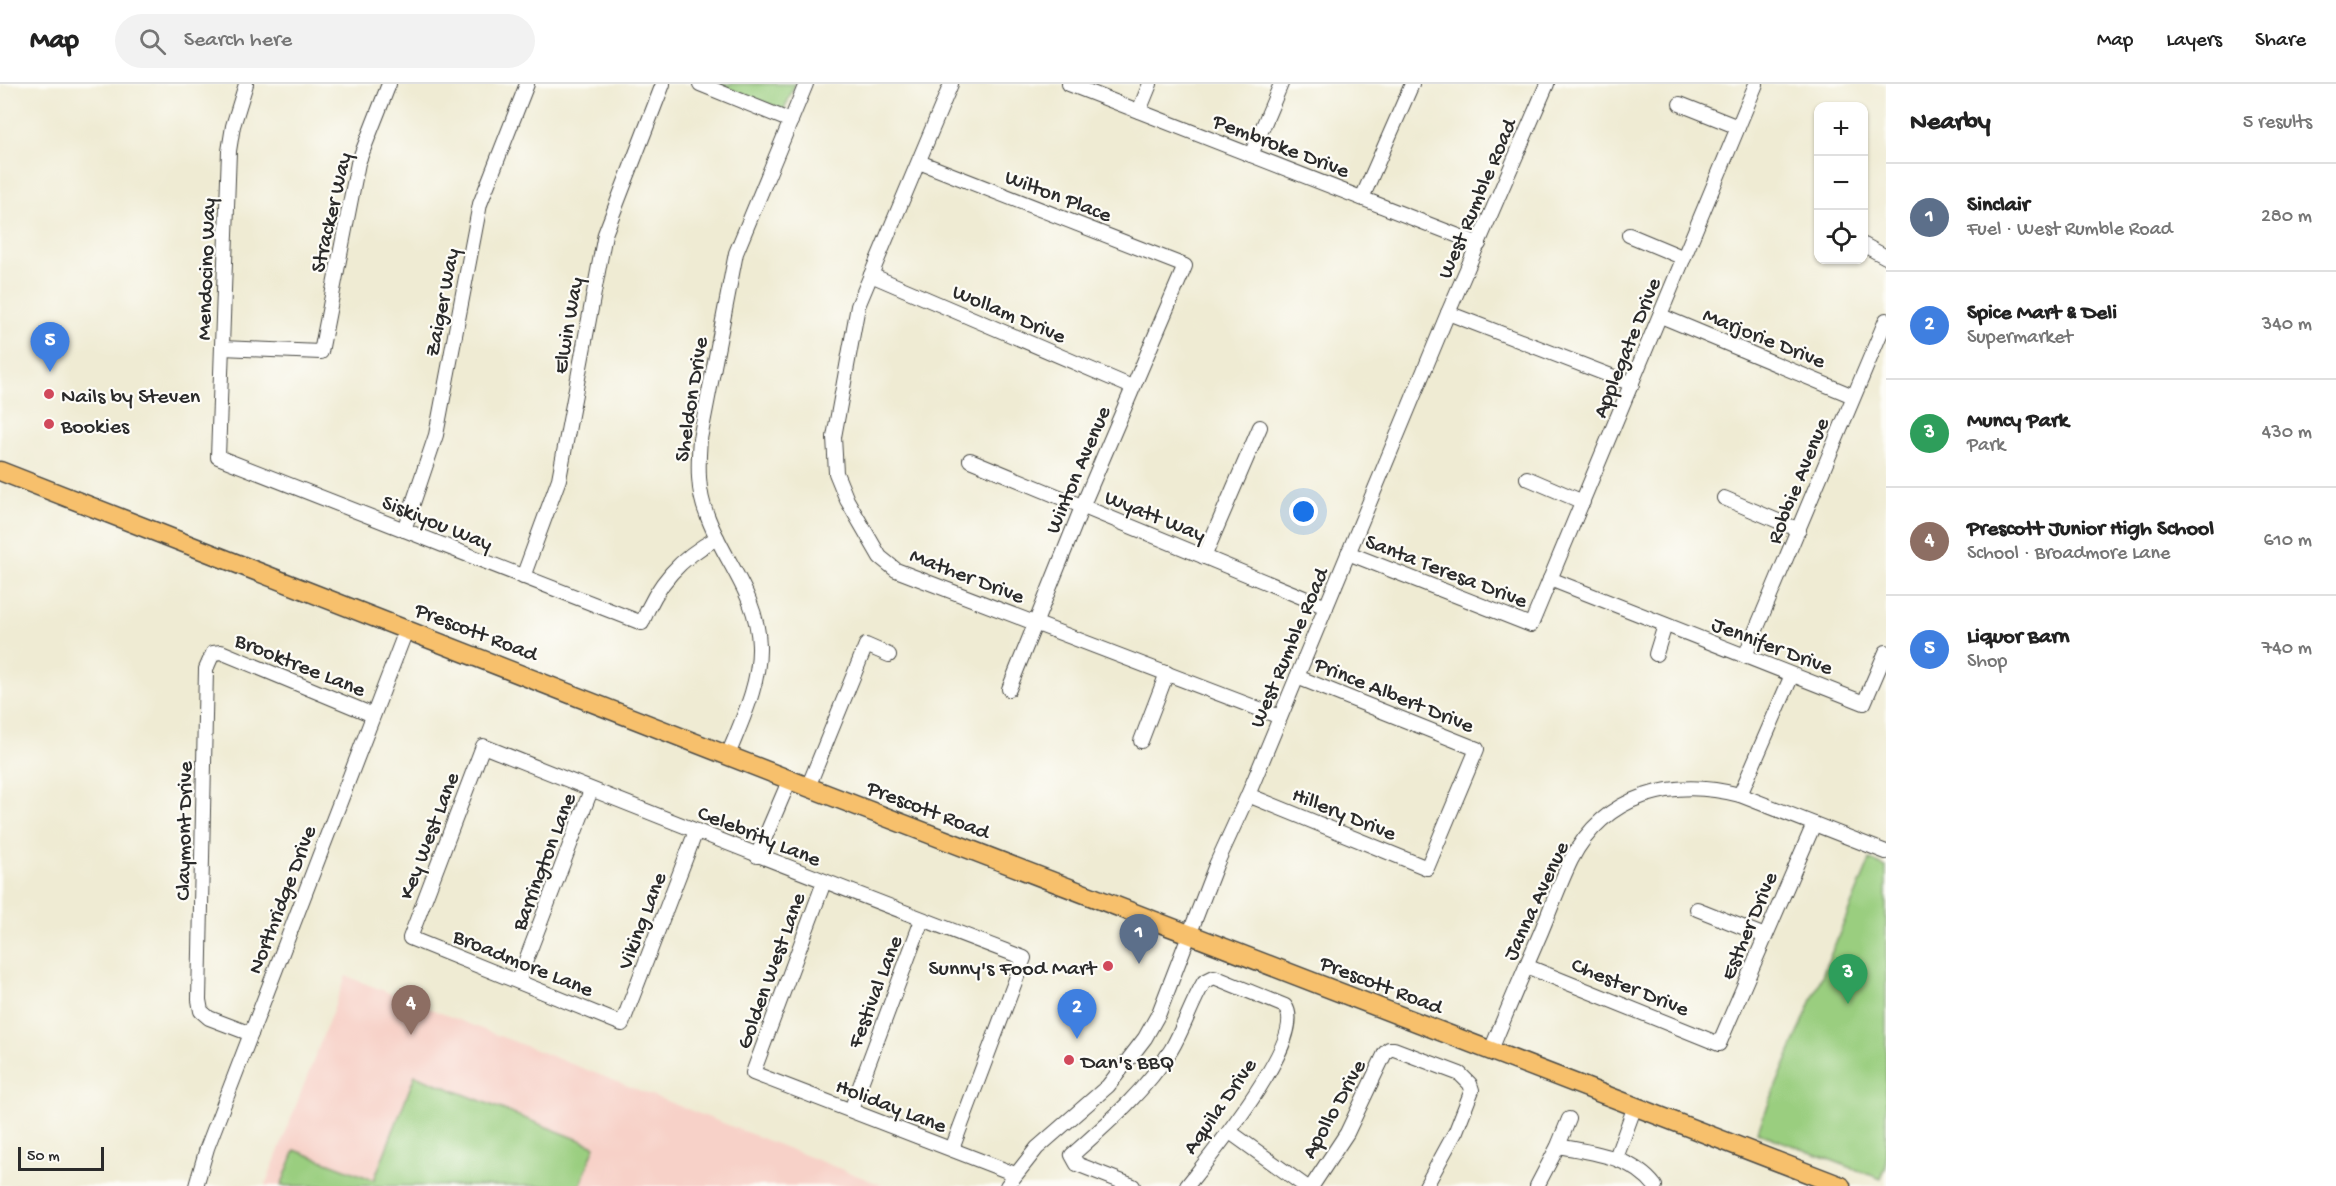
<!DOCTYPE html>
<meta charset="utf-8">
<style>
body{margin:0;font-family:"Gochi Hand",sans-serif;background:#f2f2f2;color:#222}
.controls{position:absolute;right:18px;top:18px;display:grid;overflow:hidden;border-radius:12px;box-shadow:0 2px 4px #0004}
.controls button{width:54px;height:54px;display:grid;place-items:center;padding:0;border:0;border-bottom:2px solid #e0e0e0;background:#fff;color:#222;font:30px sans-serif}
.scale{position:absolute;left:18px;bottom:15px;width:86px;box-sizing:border-box;padding-left:6px;border:3px solid #2b2b2b;border-top:0;font-size:16px;line-height:21px;white-space:nowrap;color:#2b2b2b;-webkit-text-stroke:4px #fdfcf7;paint-order:stroke}
.you{position:absolute;left:1304px;top:428px;width:21px;height:21px;margin:-15px;border:4px solid #fff;border-radius:50%;background:#1a73e8;box-shadow:0 0 0 9px #1a73e833}
.badge{display:grid;place-items:center;width:39px;height:39px;border-radius:50%;background:#2563eb;color:#fff;font-size:20px;font-weight:700}
.pin{position:absolute;translate:-50% -50px;filter:drop-shadow(0 2px 3px #0008)}
.pin::after{content:'';position:absolute;top:32px;width:21px;height:18px;background:inherit;clip-path:polygon(0 0,100% 0,50% 100%)}
.list{margin:0;padding:0;list-style:none}
h2{display:flex;justify-content:space-between;align-items:center;height:78px;margin:0;padding:0 24px;font-size:26px}
h2 small{font-size:20px;font-weight:400;color:#767676}
.list li{display:grid;grid-template-columns:39px 1fr auto;gap:18px;align-items:center;box-sizing:border-box;height:108px;padding:0 24px;border-top:2px solid #e0e0e0}
.list b{display:block;font-size:22px;white-space:nowrap}
.list p{margin:0;font-size:20px;white-space:nowrap;color:#767676}
.list em{font-size:20px;font-style:normal;color:#767676}
.icon{flex:none;width:33px;height:33px;fill:none;stroke:currentColor;stroke-width:2;stroke-linecap:round;stroke-linejoin:round}
.map{position:relative;flex:none;width:1886px;height:1102px;overflow:hidden}
header{display:flex;align-items:center;gap:36px;box-sizing:border-box;height:84px;padding:0 30px;background:#fff;border-bottom:2px solid #e0e0e0}
header strong{font-size:28px}
nav{display:flex;gap:33px;margin-inline-start:auto;font-size:21px}
.search{width:420px;height:54px;background:#f2f2f2;display:flex;align-items:center;gap:15px;box-sizing:border-box;padding:0 21px;border-radius:33px;color:#767676;font-size:22px}
main{display:flex}
aside{flex:1;background:#fff}
.map>svg:first-child{display:block}
.built{fill:#f7d1c8}
.green{fill:#9ace7f;stroke:#627c55;stroke-width:1.5}
.lines{fill:none;stroke-linecap:round;stroke-linejoin:round}
.minor-casing{stroke:#484844;stroke-width:16}
.major-casing{stroke:#484844;stroke-width:21}
.minor{stroke:#fff;stroke-width:14}
.major{stroke:#f7c06c;stroke-width:18}
.poi-dot{fill:#d1495b;stroke:#fdfcf7;stroke-width:2}
.labels{text-anchor:middle;stroke-width:4.5;stroke-linejoin:round;paint-order:stroke}
.street-label{font-size:22px;fill:#2b2b2b;stroke:#fdfcf7}
.poi-label{font-size:22px;fill:#2b2b2b;stroke:#fdfcf7;text-anchor:start}
</style>
<header>
<strong>Map</strong>
<div class="search"><svg class="icon" aria-label="search" viewBox="0 0 24 24"><circle cx="10" cy="10" r="6"/><path d="M15 15l6 6"/></svg>Search here</div>
<nav><a>Map</a><a>Layers</a><a>Share</a></nav>
</header>
<main>
<div class="map">
<svg width="1886" height="1102" viewBox="0 0 1886 1102">
<rect width="100%" height="100%" fill="#fdfcf7"/>
<filter id="ink" filterUnits="userSpaceOnUse"><feTurbulence type="fractalNoise" baseFrequency=".0167" numOctaves="2"/><feDisplacementMap in="SourceGraphic" scale="12" xChannelSelector="R" yChannelSelector="G"/><feConvolveMatrix kernelMatrix="1 2 1 2 8 2 1 2 1" color-interpolation-filters="sRGB"/></filter>
<filter id="wash" filterUnits="userSpaceOnUse"><feTurbulence type="fractalNoise" baseFrequency=".008" numOctaves="4" result="noise"/><feDisplacementMap in="SourceGraphic" scale="24" xChannelSelector="R" yChannelSelector="G"/><feGaussianBlur stdDeviation="1.35" result="paint"/><feColorMatrix in="noise" values="0 0 0 0 0 0 0 0 0 0 0 0 0 0 0 0 0 1.4 0 .05"/><feComposite in="paint" operator="in"/></filter>
<g filter="url(#wash)">
<rect width="100%" height="100%" fill="#efebd3"/>
<path class="built" d="M346 892 884 1102H265Z"/>
<g class="green">
<path d="M717 0H795L784 26Z"/>
<path d="M1870 776 1886 783V1082L1881 1095 1757 1048Z"/>
<path d="M415 991 595 1062 580 1102H281L295 1066 374 1096Z"/>
</g>
</g>
<g filter="url(#ink)">
<g class="lines">
<g class="minor-casing">
<g id="minor">
<path d="M246 0 233 42 229 67 218 373 642 539C657 500 680 474 717 454"/>
<path d="M700 0 791 37"/>
<path d="M951 0 858 222 834 353 836 389 847 416 880 473 896 486 1280 633"/>
<path d="M1069 0 1479 160"/>
<path d="M1680 20 1738 43"/>
<path d="M1139 27 1150 0"/>
<path d="M1251 71 1281 0"/>
<path d="M919 78 1185 182 1082 423 1009 605"/>
<path d="M1362 114 1412 0"/>
<path d="M1629 151 1684 174"/>
<path d="M1864 161 1886 173"/>
<path d="M871 191 1132 303"/>
<path d="M1448 229 1632 300"/>
<path d="M1661 232 1853 312"/>
<path d="M222 264 321 268 358 79 389 0"/>
<path d="M970 376 1326 523"/>
<path d="M1527 394 1583 418"/>
<path d="M1724 414 1799 446"/>
<path d="M404 446 436 351 480 120 527 0"/>
<path d="M1348 469 1531 541 1756 0"/>
<path d="M1204 473 1260 343"/>
<path d="M523 493 559 395 605 150 663 0"/>
<path d="M1550 495 1864 619 1886 568"/>
<path d="M1656 570 1665 541"/>
<path d="M1745 572 1886 236"/>
<path d="M1141 657 1167 589"/>
<path d="M728 671C742 636 760 600 759 562 758 511 723 476 707 431 697 407 698 380 700 355L736 169 806 0"/>
<path d="M808 703 866 561 889 571"/>
<path d="M1248 711 1427 784 1477 665 1297 593"/>
<path d="M1740 711 1792 591"/>
<path d="M696 747 622 940 410 854 483 662C663 734 843 805 1024 874L952 1065"/>
<path d="M757 772 790 695"/>
<path d="M824 798 753 989 1015 1090"/>
<path d="M1697 825 1765 852"/>
<path d="M1526 882 1719 960 1814 740"/>
<path d="M518 897 591 706"/>
<path d="M251 950 209 934 201 927 199 916 206 585 213 569 221 568 373 631"/>
<path d="M1491 966C1507 927 1524 887 1541 848 1551 824 1560 799 1571 776 1605 710 1673 693 1740 711L1886 768"/>
<path d="M851 1026 922 836"/>
<path d="M1230 1048 1305 1102"/>
<path d="M1558 1062C1593 1069 1632 1072 1655 1102"/>
<path d="M1616 1074 1635 1022"/>
<path d="M196 1102 207 1064 407 544"/>
<path d="M1007 1102 1037 1064 1108 1002 1145 954 1159 929 1216 781 1248 711 1448 229 1547 0"/>
<path d="M1133 1102 1077 1080 1072 1071C1108 1039 1145 1007 1171 966 1184 944 1191 920 1204 898L1214 893 1285 922C1309 953 1208 1075 1187 1102"/>
<path d="M1312 1102 1347 1049 1385 969 1389 965H1394L1460 990 1470 1000 1472 1006 1456 1047 1426 1102"/>
<path d="M1537 1102 1558 1062 1569 1035"/>
</g>
</g>
<g class="major-casing">
<path id="major" d="M0 387 808 703 1841 1102"/>
</g>
<use href="#minor" class="minor"/>
<use href="#major" class="major"/>
</g>
</g>
<g class="poi-dot">
<circle cx="49" cy="310" r="6"/>
<circle cx="49" cy="340" r="6"/>
<circle cx="1108" cy="882" r="6"/>
<circle cx="1069" cy="976" r="6"/>
</g>
<g class="labels">
<g class="street-label">
<text transform="translate(1282 60) rotate(21)" y="8">Pembroke Drive</text>
<text transform="translate(1059 110) rotate(21)" y="8">Wilton Place</text>
<text transform="translate(1475 114) rotate(-67)" y="8">West Rumble Road</text>
<text transform="translate(329 128) rotate(-77)" y="8">Stracker Way</text>
<text transform="translate(204 185) rotate(-88)" y="8">Mendocino Way</text>
<text transform="translate(440 218) rotate(-79)" y="8">Zaiger Way</text>
<text transform="translate(1010 228) rotate(23)" y="8">Wollam Drive</text>
<text transform="translate(566 241) rotate(-80)" y="8">Elwin Way</text>
<text transform="translate(1765 252) rotate(22)" y="8">Marjorie Drive</text>
<text transform="translate(1625 263) rotate(-68)" y="8">Applegate Drive</text>
<text transform="translate(689 315) rotate(-81)" y="8">Sheldon Drive</text>
<text transform="translate(1076 385) rotate(-67)" y="8">Winton Avenue</text>
<text transform="translate(1796 396) rotate(-68)" y="8">Robbie Avenue</text>
<text transform="translate(1156 430) rotate(22)" y="8">Wyatt Way</text>
<text transform="translate(438 437) rotate(22)" y="8">Siskiyou Way</text>
<text transform="translate(1447 485) rotate(21)" y="8">Santa Teresa Drive</text>
<text transform="translate(968 490) rotate(21)" y="8">Mather Drive</text>
<text transform="translate(477 546) rotate(21)" y="8">Prescott Road</text>
<text transform="translate(1773 560) rotate(21)" y="8">Jennifer Drive</text>
<text transform="translate(1287 563) rotate(-67)" y="8">West Rumble Road</text>
<text transform="translate(301 579) rotate(22)" y="8">Brooktree Lane</text>
<text transform="translate(1395 609) rotate(22)" y="8">Prince Albert Drive</text>
<text transform="translate(929 724) rotate(21)" y="8">Prescott Road</text>
<text transform="translate(1345 728) rotate(22)" y="8">Hillery Drive</text>
<text transform="translate(182 747) rotate(-89)" y="8">Claymont Drive</text>
<text transform="translate(760 750) rotate(22)" y="8">Celebrity Lane</text>
<text transform="translate(427 751) rotate(-69)" y="8">Key West Lane</text>
<text transform="translate(542 777) rotate(-69)" y="8">Barrington Lane</text>
<text transform="translate(280 815) rotate(-69)" y="8">Northridge Drive</text>
<text transform="translate(1534 816) rotate(-65)" y="8">Janna Avenue</text>
<text transform="translate(640 836) rotate(-69)" y="8">Viking Lane</text>
<text transform="translate(1747 841) rotate(-67)" y="8">Esther Drive</text>
<text transform="translate(524 877) rotate(22)" y="8">Broadmore Lane</text>
<text transform="translate(769 886) rotate(-70)" y="8">Golden West Lane</text>
<text transform="translate(1382 899) rotate(21)" y="8">Prescott Road</text>
<text transform="translate(1631 901) rotate(22)" y="8">Chester Drive</text>
<text transform="translate(873 907) rotate(-69)" y="8">Festival Lane</text>
<text transform="translate(892 1020) rotate(21)" y="8">Holiday Lane</text>
<text transform="translate(1218 1021) rotate(-55)" y="8">Aquila Drive</text>
<text transform="translate(1332 1024) rotate(-61)" y="8">Apollo Drive</text>
</g>
<g class="poi-label">
<text x="61" y="318">Nails by Steven</text>
<text x="61" y="348">Bookies</text>
<text x="1096" y="890" text-anchor="end">Sunny's Food Mart</text>
<text x="1081" y="984">Dan's BBQ</text>
</g>
</g>
</svg>
<div class="controls">
<button>+</button>
<button>−</button>
<button><svg class="icon" aria-label="locate" viewBox="0 0 24 24"><circle cx="12" cy="12" r="6"/><path d="M12 2v4M12 18v4M2 12h4M18 12h4"/></svg></button>
</div>
<div class="scale">50 m</div>
<div class="you"></div>
<div class="pin badge" style="left:1139px;top:880px;background:#5c6f8a">1</div>
<div class="pin badge" style="left:1077px;top:955px;background:#3f7fe0">2</div>
<div class="pin badge" style="left:1848px;top:920px;background:#2e9e5b">3</div>
<div class="pin badge" style="left:411px;top:951px;background:#8d6e63">4</div>
<div class="pin badge" style="left:50px;top:288px;background:#3f7fe0">5</div>
</div>
<aside>
<h2>Nearby<small>5 results</small></h2>
<ul class="list">
<li><span class="badge" style="background:#5c6f8a">1</span><div><b>Sinclair</b><p>Fuel · West Rumble Road</p></div><em>280 m</em></li>
<li><span class="badge" style="background:#3f7fe0">2</span><div><b>Spice Mart &amp; Deli</b><p>Supermarket</p></div><em>340 m</em></li>
<li><span class="badge" style="background:#2e9e5b">3</span><div><b>Muncy Park</b><p>Park</p></div><em>430 m</em></li>
<li><span class="badge" style="background:#8d6e63">4</span><div><b>Prescott Junior High School</b><p>School · Broadmore Lane</p></div><em>610 m</em></li>
<li><span class="badge" style="background:#3f7fe0">5</span><div><b>Liquor Barn</b><p>Shop</p></div><em>740 m</em></li>
</ul>
</aside>
</main>
